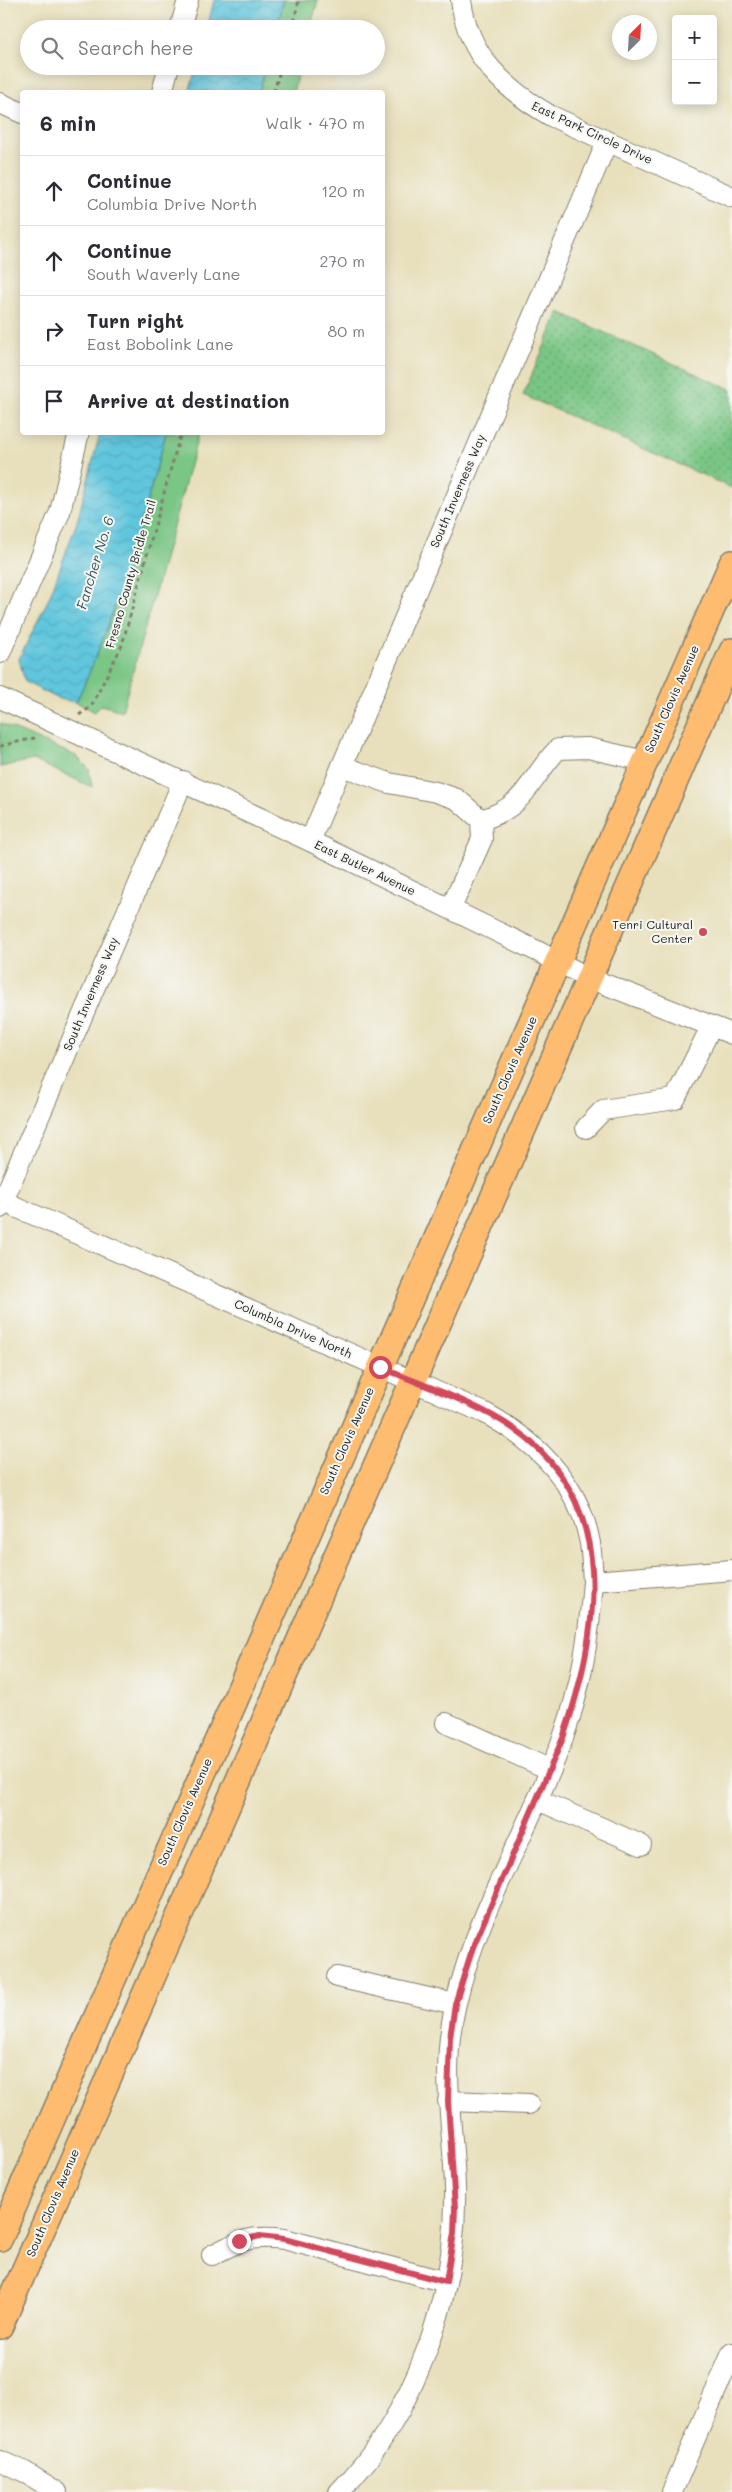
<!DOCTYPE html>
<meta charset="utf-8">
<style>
body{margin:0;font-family:Mali,sans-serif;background:#f2f2f3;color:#2b2b33}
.controls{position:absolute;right:15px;top:15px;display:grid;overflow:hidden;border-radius:5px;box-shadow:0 2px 12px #0003}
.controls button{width:45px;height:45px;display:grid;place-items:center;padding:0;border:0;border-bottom:1px solid #e1e1e2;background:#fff;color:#2b2b33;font:25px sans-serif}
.compass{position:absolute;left:612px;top:15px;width:45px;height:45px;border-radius:50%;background:#fff;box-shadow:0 2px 12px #0003;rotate:24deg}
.stop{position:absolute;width:15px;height:15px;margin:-11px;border:4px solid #d1495b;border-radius:50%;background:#fff}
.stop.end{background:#d1495b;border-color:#fff;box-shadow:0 1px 5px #0008}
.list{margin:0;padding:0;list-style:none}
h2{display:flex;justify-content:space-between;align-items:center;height:65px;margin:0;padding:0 20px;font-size:21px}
h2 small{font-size:16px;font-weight:400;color:#7c7c81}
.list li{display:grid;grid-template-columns:32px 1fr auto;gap:15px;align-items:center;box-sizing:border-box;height:70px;padding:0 20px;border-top:1px solid #e1e1e2}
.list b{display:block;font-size:19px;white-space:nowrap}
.list p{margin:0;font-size:16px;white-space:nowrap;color:#7c7c81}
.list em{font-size:16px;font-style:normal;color:#7c7c81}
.icon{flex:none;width:28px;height:28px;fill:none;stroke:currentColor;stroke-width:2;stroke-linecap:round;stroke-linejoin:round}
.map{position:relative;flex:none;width:732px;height:2492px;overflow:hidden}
.search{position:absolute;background:#fff;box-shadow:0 2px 12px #0003;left:20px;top:20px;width:365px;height:55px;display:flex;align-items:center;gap:12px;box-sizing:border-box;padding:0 18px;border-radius:28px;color:#7c7c81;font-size:19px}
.panel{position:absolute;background:#fff;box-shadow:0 2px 12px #0003;left:20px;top:90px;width:365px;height:345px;border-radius:5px}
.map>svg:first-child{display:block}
.grass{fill:url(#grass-dots);stroke:#4b7150}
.park{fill:#7ac685;stroke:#4b7150}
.water{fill:url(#water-waves);stroke:#3e717c}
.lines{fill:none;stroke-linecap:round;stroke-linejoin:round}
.minor-casing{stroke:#827e6c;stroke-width:22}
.major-casing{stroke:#827e6c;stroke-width:28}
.path{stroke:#827e6c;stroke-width:3;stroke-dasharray:4 4;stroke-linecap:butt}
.minor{stroke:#fff;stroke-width:20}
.major{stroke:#febc70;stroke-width:25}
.route{stroke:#d1495b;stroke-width:6}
.poi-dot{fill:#d1495b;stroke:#f6f6f2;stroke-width:2}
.labels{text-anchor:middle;stroke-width:4;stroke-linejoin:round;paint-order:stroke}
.street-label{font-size:12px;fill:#1c1c1c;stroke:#f6f6f2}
.poi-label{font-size:12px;fill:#1c1c1c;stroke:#f6f6f2;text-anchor:end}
.water-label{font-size:14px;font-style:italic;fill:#345860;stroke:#f6f6f2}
</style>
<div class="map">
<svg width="732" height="2492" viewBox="0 0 732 2492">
<defs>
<pattern id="grass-dots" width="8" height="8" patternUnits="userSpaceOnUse" patternTransform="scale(1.25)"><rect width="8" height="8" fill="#7ac685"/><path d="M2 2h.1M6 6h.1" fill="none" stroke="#63a06c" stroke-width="1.8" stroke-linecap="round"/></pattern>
<pattern id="water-waves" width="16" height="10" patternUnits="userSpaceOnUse" patternTransform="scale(1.25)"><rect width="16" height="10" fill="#60c6dd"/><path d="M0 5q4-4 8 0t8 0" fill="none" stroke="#53aabd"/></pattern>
</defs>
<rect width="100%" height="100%" fill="#f6f6f2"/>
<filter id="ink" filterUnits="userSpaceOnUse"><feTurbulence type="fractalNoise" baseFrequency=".02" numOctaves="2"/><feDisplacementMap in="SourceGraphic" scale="10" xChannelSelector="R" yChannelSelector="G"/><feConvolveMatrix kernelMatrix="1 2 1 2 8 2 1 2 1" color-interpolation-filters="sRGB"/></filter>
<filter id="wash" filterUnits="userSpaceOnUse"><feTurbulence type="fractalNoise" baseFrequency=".0096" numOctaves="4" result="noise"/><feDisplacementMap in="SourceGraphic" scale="20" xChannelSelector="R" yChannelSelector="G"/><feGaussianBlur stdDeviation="1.12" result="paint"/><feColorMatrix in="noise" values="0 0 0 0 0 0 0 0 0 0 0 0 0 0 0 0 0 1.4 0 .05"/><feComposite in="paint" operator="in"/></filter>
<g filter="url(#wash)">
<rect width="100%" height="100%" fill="#e8e0bc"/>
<path class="grass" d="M559 312 732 390V488L523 395Z"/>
<g class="park">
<path d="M284 0H318L310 29H277Z"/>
<path d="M266 66H300L293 92H259Z"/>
<path d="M166 433H199L122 711 101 705 95 712 76 702C117 616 141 524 166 433Z"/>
<path d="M0 723 76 756 89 769 92 787 33 760 0 767Z"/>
</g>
<g class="water">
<path d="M214 0H284L277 29H207Z"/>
<path d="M197 66H266L259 92H189Z"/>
<path d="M100 433H166C141 524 117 616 76 702L59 699 25 682 19 659 49 598 77 522Z"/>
</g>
</g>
<g filter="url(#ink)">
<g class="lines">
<g class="minor-casing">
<g id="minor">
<path d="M461 0C468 57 505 89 551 116L732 197"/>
<path d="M180 29 188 0"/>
<path d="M162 92 169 66"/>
<path d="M0 103 22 113"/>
<path d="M0 653 60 512 79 432"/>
<path d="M0 698 310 841 539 952 589 978 732 1034"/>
<path d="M342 766 389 783 436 792 457 799 481 820 482 839 451 908"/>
<path d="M481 820C528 806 528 780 558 749L588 748 645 761"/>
<path d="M310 841 607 142"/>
<path d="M586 1128 603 1110 675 1099 711 1027"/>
<path d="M0 1200 485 1413C536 1441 579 1483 590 1543 592 1556 592 1569 593 1581L732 1570"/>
<path d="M0 1208 183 781"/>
<path d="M446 1723 551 1770"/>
<path d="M538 1800 641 1845"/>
<path d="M337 1977 455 2004"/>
<path d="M448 2101 529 2104"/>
<path d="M212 2255C241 2240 251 2235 284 2239L446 2282"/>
<path d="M0 2461 25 2472 57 2492"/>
<path d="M339 2492C415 2416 458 2292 455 2186 453 2123 440 2068 456 2003 477 1910 531 1827 563 1738 582 1685 589 1636 593 1581"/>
<path d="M672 2492 732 2353"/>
</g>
</g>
<g class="major-casing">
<g id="major">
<path d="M0 2238 732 563"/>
<path d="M0 2326 732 651"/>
</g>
</g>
<g class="path">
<path d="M292 29 299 0"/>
<path d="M274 92 281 66"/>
<path d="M79 715 91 707 122 645 181 432"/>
<path d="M0 746 39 737"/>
</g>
<use href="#minor" class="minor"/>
<use href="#major" class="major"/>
</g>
</g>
<g class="lines" filter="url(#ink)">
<path class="route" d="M239 2241 260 2236 284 2239 446 2282 454 2233 455 2208 448 2101 450 2038 455 2004 473 1947 563 1738C599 1633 621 1503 514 1429 477 1403 422 1385 380 1367"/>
</g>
<circle class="poi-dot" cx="703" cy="932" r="5"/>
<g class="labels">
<g class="street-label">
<text transform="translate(592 133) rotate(25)" y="4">East Park Circle Drive</text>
<text transform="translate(458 491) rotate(-67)" y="4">South Inverness Way</text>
<text transform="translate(131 574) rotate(-74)" y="4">Fresno County Bridle Trail</text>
<text transform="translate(672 699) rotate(-66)" y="4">South Clovis Avenue</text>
<text transform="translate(365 868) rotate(26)" y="4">East Butler Avenue</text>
<text transform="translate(91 994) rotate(-67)" y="4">South Inverness Way</text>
<text transform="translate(510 1070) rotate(-66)" y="4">South Clovis Avenue</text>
<text transform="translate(293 1329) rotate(24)" y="4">Columbia Drive North</text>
<text transform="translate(347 1441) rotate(-66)" y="4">South Clovis Avenue</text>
<text transform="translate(185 1812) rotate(-66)" y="4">South Clovis Avenue</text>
<text transform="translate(53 2203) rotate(-67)" y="4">South Clovis Avenue</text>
</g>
<g class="poi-label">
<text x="693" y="929">Tenri Cultural<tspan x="693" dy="14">Center</tspan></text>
</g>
<g class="water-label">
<text transform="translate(95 563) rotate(-73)" y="5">Fancher No. 6</text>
</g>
</g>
</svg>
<div class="controls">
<button>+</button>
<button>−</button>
</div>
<svg class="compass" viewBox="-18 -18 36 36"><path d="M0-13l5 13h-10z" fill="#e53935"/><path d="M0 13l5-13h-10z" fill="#7c7c81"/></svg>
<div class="stop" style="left:380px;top:1367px"></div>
<div class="stop end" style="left:239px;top:2241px"></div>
<div class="search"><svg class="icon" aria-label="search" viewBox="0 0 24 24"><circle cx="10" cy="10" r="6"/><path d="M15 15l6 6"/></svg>Search here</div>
<section class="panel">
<h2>6 min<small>Walk · 470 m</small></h2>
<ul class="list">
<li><svg class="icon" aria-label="ahead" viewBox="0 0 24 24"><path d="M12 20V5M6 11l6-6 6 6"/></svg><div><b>Continue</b><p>Columbia Drive North</p></div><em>120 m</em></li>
<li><svg class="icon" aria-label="ahead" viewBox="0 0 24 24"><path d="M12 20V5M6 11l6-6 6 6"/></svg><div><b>Continue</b><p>South Waverly Lane</p></div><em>270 m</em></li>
<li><svg class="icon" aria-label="right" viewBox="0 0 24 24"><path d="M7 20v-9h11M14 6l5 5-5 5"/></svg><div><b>Turn right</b><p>East Bobolink Lane</p></div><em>80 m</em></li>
<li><svg class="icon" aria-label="arrive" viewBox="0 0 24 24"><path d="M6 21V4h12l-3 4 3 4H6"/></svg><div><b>Arrive at destination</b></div></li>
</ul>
</section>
</div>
